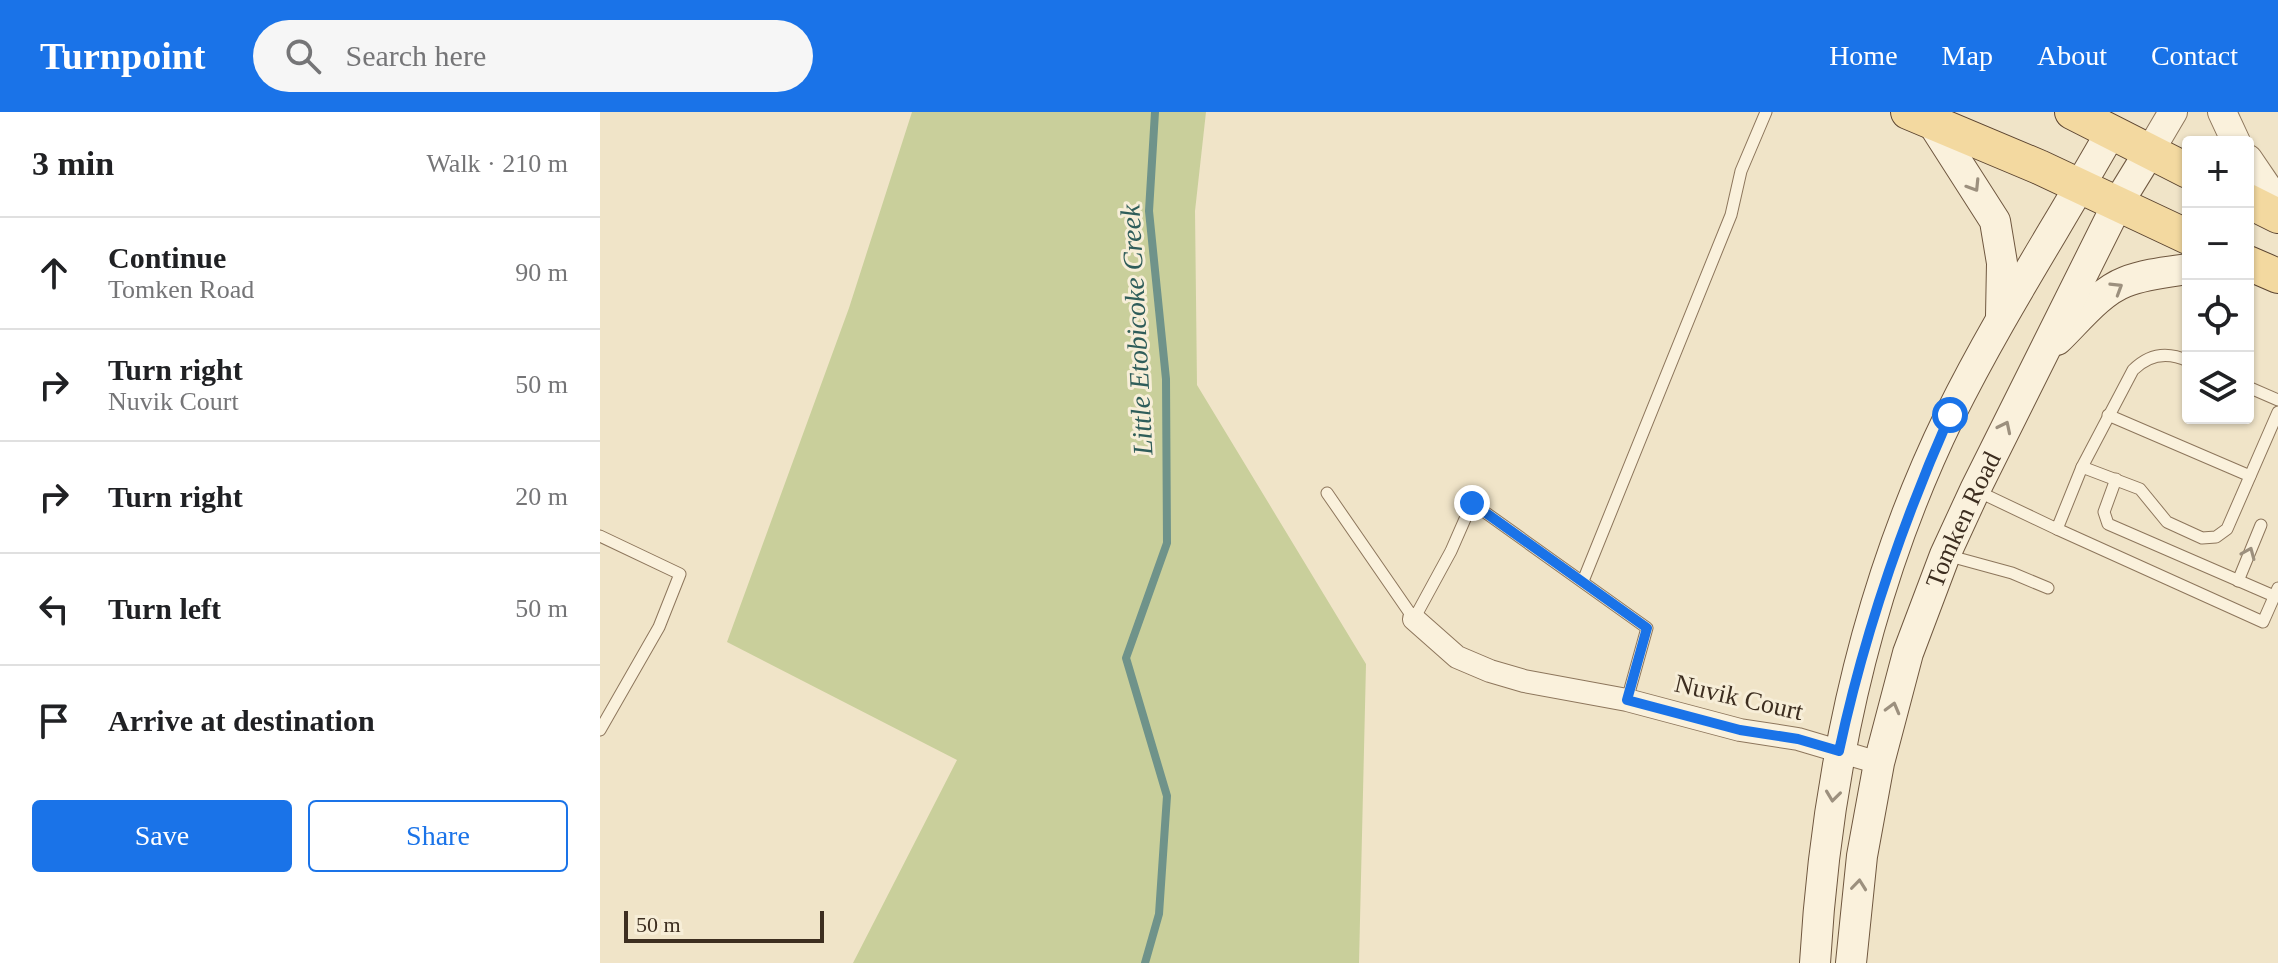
<!DOCTYPE html>
<meta charset="utf-8">
<style>
body{margin:0;font-family:"Times New Roman",serif;background:#f6f6f6;color:#202124}
.controls{position:absolute;right:24px;top:24px;display:grid;overflow:hidden;border-radius:8px;box-shadow:0 2px 6px #0004}
.controls button{width:72px;height:72px;display:grid;place-items:center;padding:0;border:0;border-bottom:2px solid #e0e0e0;background:#fff;color:#202124;font:40px sans-serif}
.scale{position:absolute;left:24px;bottom:20px;width:200px;box-sizing:border-box;padding-left:8px;border:4px solid #3d2e20;border-top:0;font-size:22px;line-height:28px;white-space:nowrap;color:#3d2e20;-webkit-text-stroke:6px #f7eed8;paint-order:stroke}
.stop{position:absolute;width:24px;height:24px;margin:-18px;border:6px solid #1a73e8;border-radius:50%;background:#fff}
.stop.end{background:#1a73e8;border-color:#fff;box-shadow:0 2px 8px #0008}
.list{margin:0;padding:0;list-style:none}
h2{display:flex;justify-content:space-between;align-items:center;height:104px;margin:0;padding:0 32px;font-size:34px}
h2 small{font-size:26px;font-weight:400;color:#757577}
.list li{display:grid;grid-template-columns:52px 1fr auto;gap:24px;align-items:center;box-sizing:border-box;height:112px;padding:0 32px;border-top:2px solid #e0e0e0}
.list b{display:block;font-size:30px;white-space:nowrap}
.list p{margin:0;font-size:26px;white-space:nowrap;color:#757577}
.list em{font-size:26px;font-style:normal;color:#757577}
.actions{display:flex;gap:16px;padding:24px 32px}
.actions a{flex:1;padding:18px 0;border:2px solid #1a73e8;border-radius:8px;text-align:center;font-size:28px;color:#1a73e8}
.actions .main{background:#1a73e8;color:#fff}
.icon{flex:none;width:44px;height:44px;fill:none;stroke:currentColor;stroke-width:2;stroke-linecap:round;stroke-linejoin:round}
.map{position:relative;flex:none;width:1678px;height:851px;overflow:hidden}
header{display:flex;align-items:center;gap:48px;box-sizing:border-box;height:112px;padding:0 40px;background:#1a73e8;color:#fff}
header strong{font-size:38px}
nav{display:flex;gap:44px;margin-inline-start:auto;font-size:28px}
.search{width:560px;height:72px;background:#f6f6f6;display:flex;align-items:center;gap:20px;box-sizing:border-box;padding:0 28px;border-radius:44px;color:#757577;font-size:30px}
main{display:flex}
aside{flex:1;background:#fff}
.map>svg:first-child{display:block}
.green{fill:#c9cf9b}
.lines{fill:none;stroke-linecap:round;stroke-linejoin:round}
.stream{stroke:#6f938a;stroke-width:8}
.service-casing{stroke:#8d765c;stroke-width:13}
.minor-casing{stroke:#8d765c;stroke-width:24}
.tertiary-casing{stroke:#8d765c;stroke-width:30}
.secondary-casing{stroke:#6f573f;stroke-width:32}
.primary-casing{stroke:#5b4430;stroke-width:36}
.service{stroke:#faf1dc;stroke-width:11}
.minor{stroke:#faf1dc;stroke-width:22}
.tertiary{stroke:#faf1dc;stroke-width:28}
.secondary{stroke:#faf1dc;stroke-width:30}
.primary{stroke:#f3d9a0;stroke-width:34}
.oneway{stroke:#9c907e}
.route{stroke:#1a73e8;stroke-width:10}
.labels{text-anchor:middle;stroke-width:6;stroke-linejoin:round;paint-order:stroke}
.street-label{font-size:26px;fill:#3d2e20;stroke:#f7eed8}
.water-label{font-size:28px;font-style:italic;fill:#2f5d5a;stroke:#f7eed8}
</style>
<header>
<strong>Turnpoint</strong>
<div class="search"><svg class="icon" aria-label="search" viewBox="0 0 24 24"><circle cx="10" cy="10" r="6"/><path d="M15 15l6 6"/></svg>Search here</div>
<nav><a>Home</a><a>Map</a><a>About</a><a>Contact</a></nav>
</header>
<main>
<aside>
<h2>3 min<small>Walk · 210 m</small></h2>
<ul class="list">
<li><svg class="icon" aria-label="ahead" viewBox="0 0 24 24"><path d="M12 20V5M6 11l6-6 6 6"/></svg><div><b>Continue</b><p>Tomken Road</p></div><em>90 m</em></li>
<li><svg class="icon" aria-label="right" viewBox="0 0 24 24"><path d="M7 20v-9h11M14 6l5 5-5 5"/></svg><div><b>Turn right</b><p>Nuvik Court</p></div><em>50 m</em></li>
<li><svg class="icon" aria-label="right" viewBox="0 0 24 24"><path d="M7 20v-9h11M14 6l5 5-5 5"/></svg><div><b>Turn right</b></div><em>20 m</em></li>
<li><svg class="icon" aria-label="left" viewBox="0 0 24 24"><path d="M17 20v-9H6M10 6l-5 5 5 5"/></svg><div><b>Turn left</b></div><em>50 m</em></li>
<li><svg class="icon" aria-label="arrive" viewBox="0 0 24 24"><path d="M6 21V4h12l-3 4 3 4H6"/></svg><div><b>Arrive at destination</b></div></li>
</ul>
<div class="actions"><a class="main">Save</a><a>Share</a></div>
</aside>
<div class="map">
<svg width="1678" height="851" viewBox="0 0 1678 851">
<rect width="100%" height="100%" fill="#f0e4c8"/>
<path class="green" d="M312 0H606L595 99 597 273 766 552 759 851H253L357 648 127 530 249 196Z"/>
<g class="lines">
<path class="stream" d="M545 851 559 802 567 684 526 546 567 431 566 267 549 99 555 0"/>
<g class="service-casing">
<g id="service">
<path d="M1648 275 1678 288"/>
<path d="M1508 303 1650 364"/>
<path d="M1482 355 1540 377 1567 410 1602 426 1616 425 1627 417 1678 300"/>
<path d="M1516 367 1504 400 1508 412 1674 484"/>
<path d="M1375 378 1457 417 1482 355 1533 258C1549 242 1567 239 1588 249"/>
<path d="M727 381 814 507 851 439 872 391 1047 516 1027 588"/>
<path d="M1457 417 1663 510 1678 476"/>
<path d="M0 424 80 462 59 515 0 618"/>
<path d="M1346 443 1412 461 1448 476"/>
<path d="M983 469 1131 103 1141 59 1166 0"/>
<path d="M1638 469 1661 413"/>
</g>
</g>
<g class="minor-casing">
<path id="minor" d="M814 507 857 545 890 559 924 569 1027 588 1140 618 1198 627 1279 651"/>
</g>
<g class="tertiary-casing">
<g id="tertiary">
<path d="M1622 0 1636 30"/>
<path d="M1550 39 1573 0"/>
<path d="M1648 47 1678 91"/>
</g>
</g>
<g class="secondary-casing">
<g id="secondary">
<path d="M1331 9 1395 109 1402 151 1401 204"/>
<path d="M1457 228C1477 209 1499 180 1525 170 1545 162 1567 160 1588 157"/>
<path d="M1215 851C1226 662 1266 475 1350 303 1398 206 1458 114 1511 20"/>
<path id="s1" d="M1251 851 1262 744 1279 651 1308 541 1345 443 1375 378 1518 91 1550 39"/>
</g>
</g>
<g class="primary-casing">
<g id="primary">
<path d="M1308 0 1439 55 1588 125"/>
<path d="M1472 0 1588 59"/>
<path d="M1648 89 1678 104"/>
<path d="M1648 151 1678 164"/>
</g>
</g>
<use href="#service" class="service"/>
<use href="#minor" class="minor"/>
<use href="#tertiary" class="tertiary"/>
<use href="#secondary" class="secondary"/>
<use href="#primary" class="primary"/>
</g>
<defs><path id="oneway-chevron" d="M-2-3.5L2.5 0L-2 3.5" fill="none" stroke-width="1.6" stroke-linecap="round" stroke-linejoin="round" transform="scale(2)"/></defs>
<g class="oneway">
<use href="#oneway-chevron" transform="translate(1374 74) rotate(58)"/>
<use href="#oneway-chevron" transform="translate(1517 176) rotate(-32)"/>
<use href="#oneway-chevron" transform="translate(1405 315) rotate(-64)"/>
<use href="#oneway-chevron" transform="translate(1649 441) rotate(-67)"/>
<use href="#oneway-chevron" transform="translate(1293 596) rotate(-75)"/>
<use href="#oneway-chevron" transform="translate(1233 684) rotate(97)"/>
<use href="#oneway-chevron" transform="translate(1259 773) rotate(-84)"/>
</g>
<g class="lines">
<path class="route" d="M872 391 1047 516 1027 588 1140 618 1198 627 1239 639C1264 522 1302 412 1350 303"/>
</g>
<g class="labels">
<g class="street-label">
<text dy="9" stroke="none"><textPath href="#s1" startOffset="460">Tomken Road</textPath></text>
<text transform="translate(1139 585) rotate(13)" y="9">Nuvik Court</text>
</g>
<g class="water-label">
<text transform="translate(536 218) rotate(-93)" y="10">Little Etobicoke Creek</text>
</g>
</g>
</svg>
<div class="controls">
<button>+</button>
<button>−</button>
<button><svg class="icon" aria-label="locate" viewBox="0 0 24 24"><circle cx="12" cy="12" r="6"/><path d="M12 2v4M12 18v4M2 12h4M18 12h4"/></svg></button>
<button><svg class="icon" aria-label="layers" viewBox="0 0 24 24"><path d="M12 4l9 5-9 5-9-5zM3 14l9 5 9-5"/></svg></button>
</div>
<div class="scale">50 m</div>
<div class="stop" style="left:1350px;top:303px"></div>
<div class="stop end" style="left:872px;top:391px"></div>
</div>
</main>
